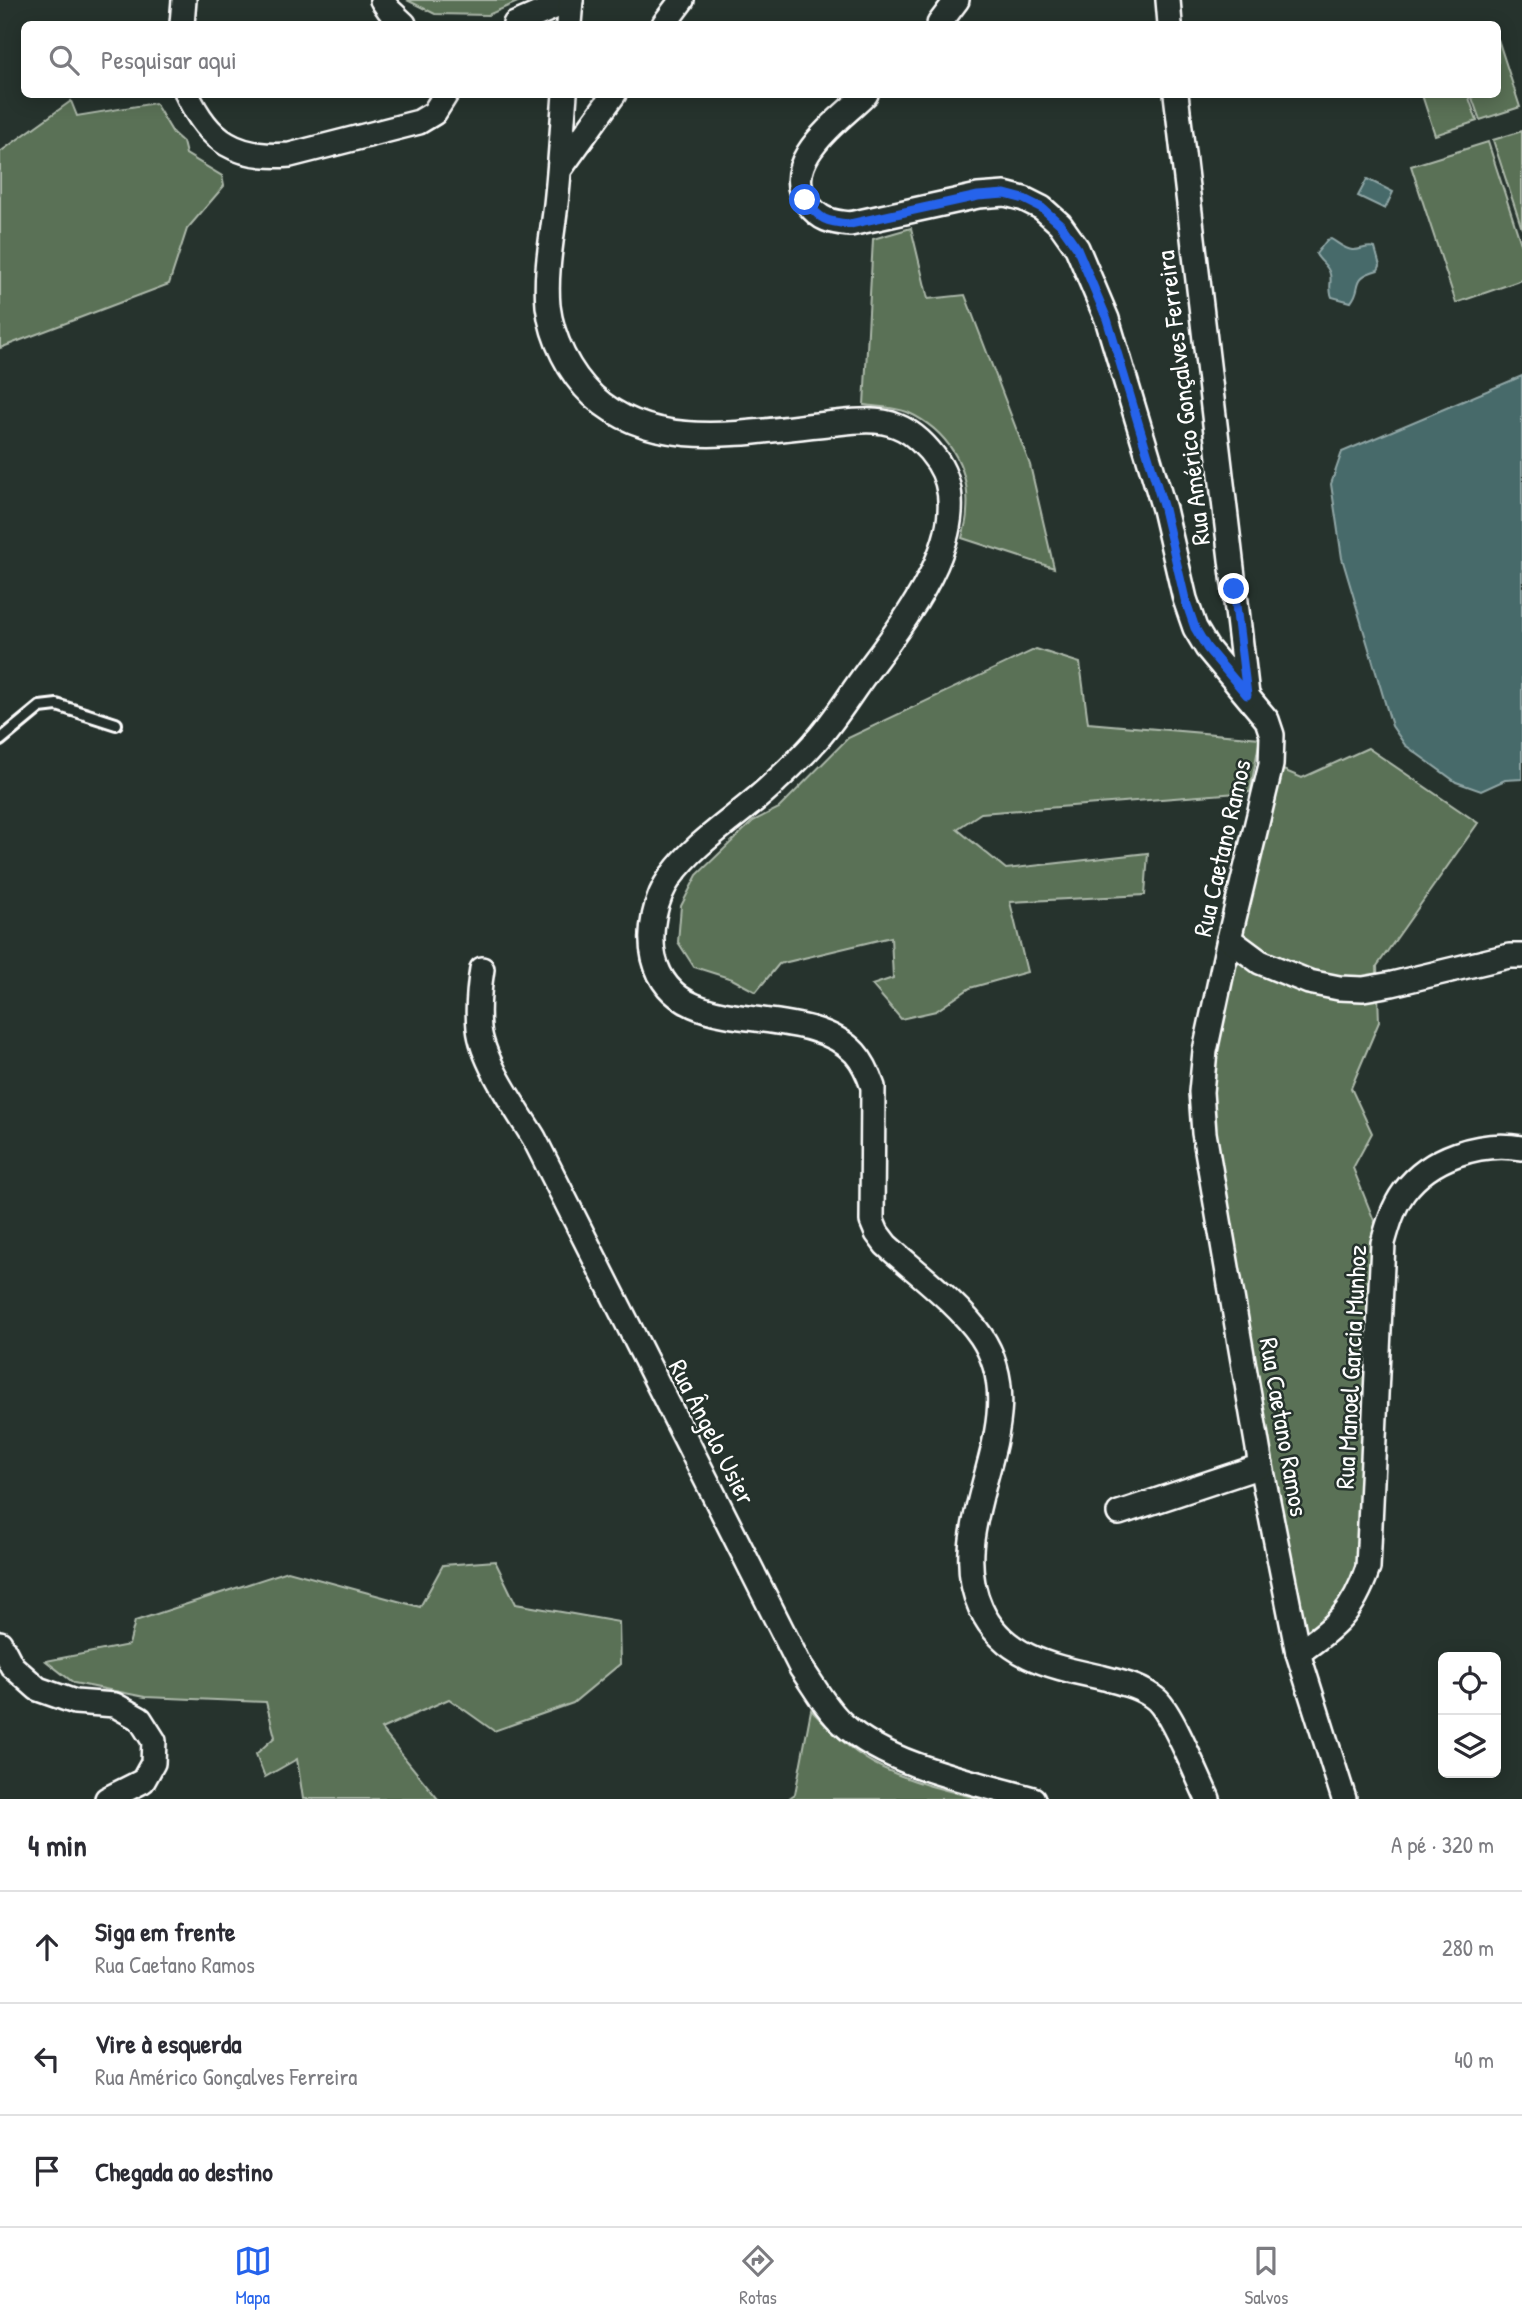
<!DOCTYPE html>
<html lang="pt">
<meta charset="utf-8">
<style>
body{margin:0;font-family:"Patrick Hand",sans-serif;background:#f7f7f7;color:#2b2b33}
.controls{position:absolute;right:21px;bottom:21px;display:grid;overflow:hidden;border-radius:10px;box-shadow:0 4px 18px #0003}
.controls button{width:63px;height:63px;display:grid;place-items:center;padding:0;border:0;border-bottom:2px solid #e1e1e2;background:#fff;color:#2b2b33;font:35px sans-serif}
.stop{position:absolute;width:21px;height:21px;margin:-16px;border:5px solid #2563eb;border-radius:50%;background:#fff}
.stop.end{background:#2563eb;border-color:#fff;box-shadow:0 2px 7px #0008}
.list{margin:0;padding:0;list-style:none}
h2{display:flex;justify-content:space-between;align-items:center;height:91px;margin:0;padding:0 28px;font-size:30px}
h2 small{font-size:23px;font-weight:400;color:#7c7c81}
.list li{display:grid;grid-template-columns:46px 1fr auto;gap:21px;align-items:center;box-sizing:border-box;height:112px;padding:0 28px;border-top:2px solid #e1e1e2}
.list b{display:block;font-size:26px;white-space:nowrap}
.list p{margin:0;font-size:23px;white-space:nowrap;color:#7c7c81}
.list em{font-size:23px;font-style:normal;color:#7c7c81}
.icon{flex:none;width:38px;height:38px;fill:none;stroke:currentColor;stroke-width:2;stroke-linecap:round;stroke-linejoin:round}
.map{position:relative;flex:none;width:1522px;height:1799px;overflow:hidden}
.search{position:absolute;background:#fff;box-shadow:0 4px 18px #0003;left:21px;right:21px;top:21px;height:77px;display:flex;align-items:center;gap:18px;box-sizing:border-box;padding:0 24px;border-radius:10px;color:#7c7c81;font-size:26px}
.sheet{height:427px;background:#fff}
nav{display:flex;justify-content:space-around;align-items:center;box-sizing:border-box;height:98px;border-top:2px solid #e1e1e2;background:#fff;font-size:19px;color:#7c7c81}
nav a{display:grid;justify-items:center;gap:4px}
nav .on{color:#2563eb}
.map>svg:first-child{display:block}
.green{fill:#5a7156;stroke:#acb8aa;stroke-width:2}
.water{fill:#466a6a;stroke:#90a6a6;stroke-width:2}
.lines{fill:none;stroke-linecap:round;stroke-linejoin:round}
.service-casing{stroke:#fff;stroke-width:16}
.minor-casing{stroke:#fff;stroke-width:28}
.service{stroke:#26332d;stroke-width:10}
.minor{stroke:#26332d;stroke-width:23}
.route{stroke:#2563eb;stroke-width:9}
.labels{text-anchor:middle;stroke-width:5;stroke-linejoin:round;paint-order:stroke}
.street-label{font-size:26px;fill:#fff;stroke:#26332d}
</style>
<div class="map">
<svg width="1522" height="1799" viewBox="0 0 1522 1799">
<rect width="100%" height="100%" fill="#26332d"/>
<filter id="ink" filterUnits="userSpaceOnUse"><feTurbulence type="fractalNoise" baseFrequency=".0143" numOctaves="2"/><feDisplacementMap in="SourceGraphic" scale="14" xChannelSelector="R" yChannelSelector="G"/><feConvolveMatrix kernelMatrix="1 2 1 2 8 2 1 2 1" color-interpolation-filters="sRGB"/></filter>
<g filter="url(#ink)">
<g class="green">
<path d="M407 0H522L488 15 435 14Z"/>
<path d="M1498 39 1520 107 1480 120 1471 95 1498 94Z"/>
<path d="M1422 95H1468L1477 121 1435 135Z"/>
<path d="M71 101 77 116 155 103 173 133 183 142 186 154 222 176 224 186 187 229 169 284 0 348V152Z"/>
<path d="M1522 131V229L1493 140Z"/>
<path d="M1488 142 1522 247V280L1456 303 1411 166Z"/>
<path d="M911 228 928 299 965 295 1030 465 1054 568 962 538C964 530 967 521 967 512 971 467 947 430 907 412 894 407 877 407 864 405L873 239Z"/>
<path d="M1036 649 1080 663 1088 723 1260 738 1250 792 981 813 957 829 1006 869 1148 853 1145 895 1010 902 1027 972 970 988 936 1011 901 1019 872 985 893 978 891 937 779 964 756 992 732 979 694 967 678 942 681 906 697 875 753 821 779 808 848 738Z"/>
<path d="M1368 748 1478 823 1377 966 1379 1022 1351 1088 1372 1133 1353 1168 1383 1243 1368 1568 1298 1653 1201 1092 1271 765 1302 778Z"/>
<path d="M495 1561 516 1604 619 1622 620 1664 573 1703 494 1731 449 1699 381 1729 438 1799H303L297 1759 265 1777 256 1754 275 1737 266 1702 145 1697 74 1683 46 1661 129 1645 135 1621 288 1571 420 1607 443 1565Z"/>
<path d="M811 1710C830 1730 849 1750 873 1763 906 1781 945 1790 981 1799H788L795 1794Z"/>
</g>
<g class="water">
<path d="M1367 179 1393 192 1385 209 1358 196Z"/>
<path d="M1331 239C1338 243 1344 249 1352 250 1361 251 1366 245 1375 248L1380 266 1378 270C1349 278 1364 286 1351 302L1332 297C1328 289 1332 282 1330 274 1328 265 1320 262 1316 254L1327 240Z"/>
<path d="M1522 376V779L1505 780 1481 791 1456 782 1405 745 1392 726 1342 558 1331 484 1342 452Z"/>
</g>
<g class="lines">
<g class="service-casing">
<path id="service" d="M0 740 40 707 57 705 116 724"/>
</g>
<g class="minor-casing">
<g id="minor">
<path d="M382 0 389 10 404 24"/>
<path d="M1168 0 1170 24"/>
<path d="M182 24 184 0"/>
<path d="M515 24 571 0"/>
<path d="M569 24 571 0"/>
<path d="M664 24 682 0"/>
<path d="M939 24 957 0"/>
<path d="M187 94C209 142 237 159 290 155L419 122 434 113 446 94"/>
<path d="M565 94C562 131 560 168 556 204 552 238 545 272 548 306 552 339 569 373 593 396 656 454 749 431 827 424 848 422 876 417 897 426 913 432 928 447 938 462 980 528 904 621 866 673 849 696 834 721 815 742 803 756 789 769 776 781 743 814 699 838 671 876 655 898 648 932 654 958 675 1046 803 997 855 1053 864 1063 869 1075 873 1087L872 1221 877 1233 886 1245C916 1272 959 1304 981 1336 1039 1423 940 1520 981 1609 1004 1659 1055 1667 1104 1678 1123 1683 1142 1687 1157 1700 1173 1715 1197 1776 1208 1799"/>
<path d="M866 94C839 121 777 162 808 204 820 220 831 222 850 224L978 196 1005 194 1024 199 1042 208 1060 224 1077 248 1107 319 1164 509 1185 599 1195 628 1207 648 1267 720 1272 735 1271 765 1229 939 1205 1051 1201 1092 1204 1133 1261 1466 1298 1653 1344 1799"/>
<path d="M1176 94 1247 695"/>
<path d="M560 169 614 94"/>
<path d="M1229 939 1260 962 1309 982 1339 988 1363 989 1392 984 1509 956H1522"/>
<path d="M482 969C479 988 477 1008 479 1028 482 1061 517 1110 534 1138L801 1668C814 1686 826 1709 843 1724 889 1766 974 1782 1033 1799"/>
<path d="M1119 1513 1261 1466"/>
<path d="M0 1643 12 1666 38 1689 75 1702 115 1705 140 1719 154 1741 153 1763 143 1781 107 1799"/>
<path d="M1298 1653C1336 1627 1353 1612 1368 1568L1383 1243C1388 1225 1393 1207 1404 1192 1430 1157 1480 1141 1522 1148"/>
</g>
</g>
<use href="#service" class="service"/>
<use href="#minor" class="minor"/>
</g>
</g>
<g class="lines" filter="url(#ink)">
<path class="route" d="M805 200C820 220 826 222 850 224L978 196 1005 194 1024 199 1042 208 1060 224 1077 248 1107 319 1164 509 1185 599 1195 628 1207 648 1247 695 1234 589"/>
</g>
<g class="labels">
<g class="street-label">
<text transform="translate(1183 398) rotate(-97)" y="9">Rua Américo Gonçalves Ferreira</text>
<text transform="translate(1222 848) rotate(-77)" y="9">Rua Caetano Ramos</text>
<text transform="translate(1351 1367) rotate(-87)" y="9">Rua Manoel Garcia Munhoz</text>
<text transform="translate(1284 1427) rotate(80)" y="9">Rua Caetano Ramos</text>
<text transform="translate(712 1432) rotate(63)" y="9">Rua Ângelo Usier</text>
</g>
</g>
</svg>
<div class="controls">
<button><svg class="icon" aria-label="locate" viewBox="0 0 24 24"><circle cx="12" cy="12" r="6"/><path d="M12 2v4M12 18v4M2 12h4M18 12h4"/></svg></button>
<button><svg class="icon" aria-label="layers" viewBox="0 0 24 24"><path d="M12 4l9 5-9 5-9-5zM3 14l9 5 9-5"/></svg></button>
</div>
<div class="stop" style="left:805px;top:200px"></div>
<div class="stop end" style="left:1234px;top:589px"></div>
<div class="search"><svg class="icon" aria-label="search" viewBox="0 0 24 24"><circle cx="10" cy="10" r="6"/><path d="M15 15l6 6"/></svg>Pesquisar aqui</div>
</div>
<section class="sheet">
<h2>4 min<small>A pé · 320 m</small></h2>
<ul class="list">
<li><svg class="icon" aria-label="ahead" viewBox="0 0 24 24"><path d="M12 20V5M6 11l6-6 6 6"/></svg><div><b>Siga em frente</b><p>Rua Caetano Ramos</p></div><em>280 m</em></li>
<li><svg class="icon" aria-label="left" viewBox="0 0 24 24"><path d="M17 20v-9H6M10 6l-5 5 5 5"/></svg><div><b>Vire à esquerda</b><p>Rua Américo Gonçalves Ferreira</p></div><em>40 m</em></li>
<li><svg class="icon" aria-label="arrive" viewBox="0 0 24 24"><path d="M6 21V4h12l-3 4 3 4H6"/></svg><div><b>Chegada ao destino</b></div></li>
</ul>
</section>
<nav>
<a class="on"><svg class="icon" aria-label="map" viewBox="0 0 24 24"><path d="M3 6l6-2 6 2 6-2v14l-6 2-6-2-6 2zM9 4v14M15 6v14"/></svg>Mapa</a>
<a><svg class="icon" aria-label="directions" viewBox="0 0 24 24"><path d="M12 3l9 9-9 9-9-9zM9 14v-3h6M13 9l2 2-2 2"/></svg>Rotas</a>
<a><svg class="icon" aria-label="saved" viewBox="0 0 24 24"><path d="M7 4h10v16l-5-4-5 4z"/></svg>Salvos</a>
</nav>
